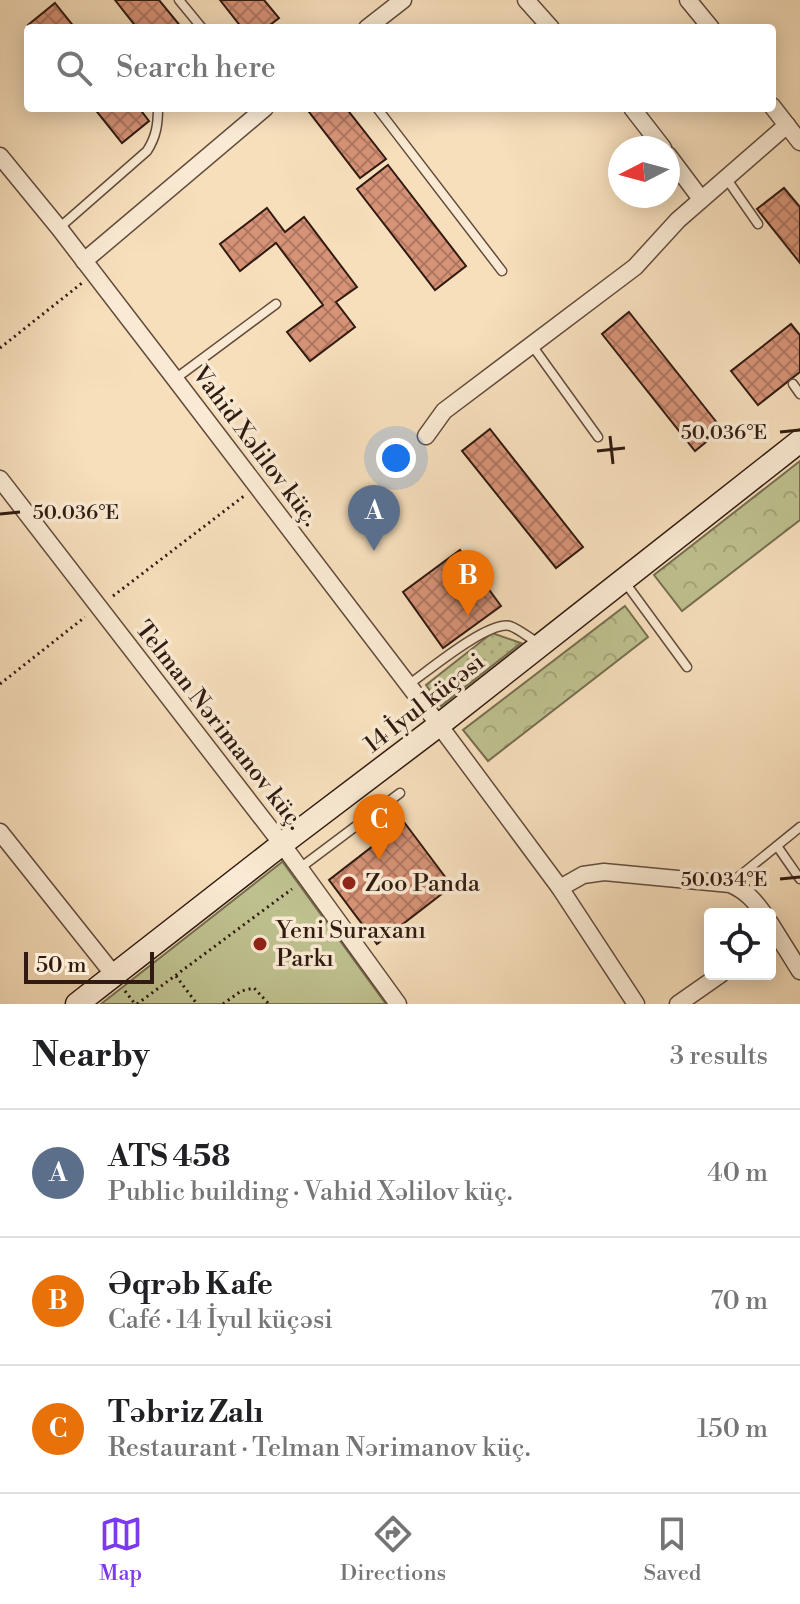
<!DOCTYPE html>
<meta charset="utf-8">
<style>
body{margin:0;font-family:"Libre Bodoni",serif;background:#f2f2f2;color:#202124}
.controls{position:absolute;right:24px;bottom:24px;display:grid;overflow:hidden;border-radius:8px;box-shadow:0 4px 20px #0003}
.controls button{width:72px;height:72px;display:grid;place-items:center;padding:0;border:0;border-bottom:2px solid #e0e0e0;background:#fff;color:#202124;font:40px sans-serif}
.compass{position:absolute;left:608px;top:136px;width:72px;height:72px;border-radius:50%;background:#fff;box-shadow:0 4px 20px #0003;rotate:264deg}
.scale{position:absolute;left:24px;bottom:20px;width:130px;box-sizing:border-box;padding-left:8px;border:4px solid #301a11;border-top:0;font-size:22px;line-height:28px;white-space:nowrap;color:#301a11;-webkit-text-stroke:6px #faead3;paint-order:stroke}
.you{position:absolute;left:396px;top:458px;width:28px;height:28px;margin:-20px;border:6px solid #fff;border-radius:50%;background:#1a73e8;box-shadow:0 0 0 12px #1a73e833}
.badge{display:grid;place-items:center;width:52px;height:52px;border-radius:50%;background:#7c3aed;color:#fff;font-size:26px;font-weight:700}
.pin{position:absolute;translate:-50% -66px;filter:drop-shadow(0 2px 4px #0008)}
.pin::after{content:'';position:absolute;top:42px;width:28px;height:24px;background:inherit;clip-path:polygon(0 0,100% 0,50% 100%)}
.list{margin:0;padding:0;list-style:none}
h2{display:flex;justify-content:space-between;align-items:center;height:104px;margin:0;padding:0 32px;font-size:34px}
h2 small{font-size:26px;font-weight:400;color:#757577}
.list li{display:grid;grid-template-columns:52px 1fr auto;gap:24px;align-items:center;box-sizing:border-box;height:128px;padding:0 32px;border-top:2px solid #e0e0e0}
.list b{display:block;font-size:30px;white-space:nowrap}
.list p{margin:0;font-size:26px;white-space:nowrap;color:#757577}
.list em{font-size:26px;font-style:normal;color:#757577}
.icon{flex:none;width:44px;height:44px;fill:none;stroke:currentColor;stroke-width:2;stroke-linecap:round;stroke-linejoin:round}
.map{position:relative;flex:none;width:800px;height:1004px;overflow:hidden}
.search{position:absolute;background:#fff;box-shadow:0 4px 20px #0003;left:24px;right:24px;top:24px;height:88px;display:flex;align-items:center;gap:20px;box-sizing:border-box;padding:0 28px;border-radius:8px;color:#757577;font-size:30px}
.sheet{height:488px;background:#fff}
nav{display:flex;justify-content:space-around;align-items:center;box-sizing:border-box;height:112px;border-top:2px solid #e0e0e0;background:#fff;font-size:22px;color:#757577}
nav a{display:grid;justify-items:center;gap:4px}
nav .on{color:#7c3aed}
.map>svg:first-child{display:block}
.grass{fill:url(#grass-dots);stroke:#776e50;stroke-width:2}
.forest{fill:url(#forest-crowns);stroke:#776e50;stroke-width:2}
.green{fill:#bec18f;stroke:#776e50;stroke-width:2}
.building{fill:url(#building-cross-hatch);stroke:#301a11;stroke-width:2}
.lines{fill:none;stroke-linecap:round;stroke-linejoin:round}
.lane-casing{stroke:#624b3c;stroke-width:11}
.street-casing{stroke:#624b3c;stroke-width:19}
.secondary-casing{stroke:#301a11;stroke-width:25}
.path{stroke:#301a11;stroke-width:3;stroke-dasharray:2 4;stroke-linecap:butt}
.lane{stroke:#faead3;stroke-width:8}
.street{stroke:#faead3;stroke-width:16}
.secondary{stroke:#faead3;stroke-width:22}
.ticks{fill:none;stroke:#301a11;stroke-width:3}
.poi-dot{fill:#8f2418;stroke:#faead3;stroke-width:3}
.labels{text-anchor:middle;stroke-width:7;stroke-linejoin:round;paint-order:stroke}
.street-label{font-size:24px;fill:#301a11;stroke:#faead3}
.poi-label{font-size:24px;fill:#301a11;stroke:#faead3;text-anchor:start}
.ticks-label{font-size:20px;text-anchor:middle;fill:#301a11;stroke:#faead3;stroke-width:7;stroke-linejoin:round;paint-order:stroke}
</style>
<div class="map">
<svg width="800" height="1004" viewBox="0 0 800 1004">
<defs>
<pattern id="grass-dots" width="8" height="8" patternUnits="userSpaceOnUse" patternTransform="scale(2)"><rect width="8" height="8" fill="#bec18f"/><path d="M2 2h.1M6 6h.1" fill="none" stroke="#a4a57a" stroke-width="1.8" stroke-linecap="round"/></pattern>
<pattern id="forest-crowns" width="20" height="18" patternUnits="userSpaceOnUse" patternTransform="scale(2)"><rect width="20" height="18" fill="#bec18f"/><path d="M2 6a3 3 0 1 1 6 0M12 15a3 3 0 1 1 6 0" fill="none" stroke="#a4a57a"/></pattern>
<pattern id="building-cross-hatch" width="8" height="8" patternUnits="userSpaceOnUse" patternTransform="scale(2)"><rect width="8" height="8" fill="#d79377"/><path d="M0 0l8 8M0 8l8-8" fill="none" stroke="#af7760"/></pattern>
</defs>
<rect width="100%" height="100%" fill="#f7dfbc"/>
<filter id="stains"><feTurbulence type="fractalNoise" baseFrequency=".0025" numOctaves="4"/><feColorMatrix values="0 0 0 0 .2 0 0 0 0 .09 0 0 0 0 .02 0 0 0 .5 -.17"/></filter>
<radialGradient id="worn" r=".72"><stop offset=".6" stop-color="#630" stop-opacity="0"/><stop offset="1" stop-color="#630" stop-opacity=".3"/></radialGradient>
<path class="grass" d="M492 633 521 643 441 706 426 685Z"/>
<g class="forest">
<path d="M800 461V520L682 611 654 575Z"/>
<path d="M625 606 648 637 488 761 463 730Z"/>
</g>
<path class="green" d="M282 861 386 1004H101L282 862Z"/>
<g class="building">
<path d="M115 0H159L182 28H137Z"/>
<path d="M220 0H264L279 18 266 28H242Z"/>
<path d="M55 3 75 28H30L28 25Z"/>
<path d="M94 108H139L149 121 122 143Z"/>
<path d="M306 108H346L386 159 360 178Z"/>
<path d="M388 165 466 266 435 290 357 189Z"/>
<path d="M784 188 800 207V263L757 209Z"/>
<path d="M267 208 285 232 304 217 357 287 336 302 355 327 310 361 287 332 323 305 276 243 240 271 220 244Z"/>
<path d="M629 312 722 429 695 451 602 334Z"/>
<path d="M791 324 800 335V372L758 405 731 371Z"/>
<path d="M490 429 583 547 556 568 462 451Z"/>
<path d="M460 550 501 606 443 648 403 592Z"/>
<path d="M404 822 452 886 377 944 329 880Z"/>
</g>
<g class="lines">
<g class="lane-casing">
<g id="lane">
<path d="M179 0 202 28"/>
<path d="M377 108 502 271"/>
<path d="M726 178 758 224"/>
<path d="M59 228 147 151C156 137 158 125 158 108"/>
<path d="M531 344 598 437"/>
<path d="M175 379 276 304"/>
<path d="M793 384 800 394"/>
<path d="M624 581 687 667"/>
<path d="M408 685C428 671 489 620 510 626 519 629 529 638 537 642"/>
<path d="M777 846 800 879"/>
<path d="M300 868 400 793"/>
<path d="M731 883 800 827"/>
</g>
</g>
<g class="street-casing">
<g id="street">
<path d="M526 0 551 28"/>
<path d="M688 0 711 28"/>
<path d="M367 28 403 0"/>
<path d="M772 106 800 142"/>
<path d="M632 108 663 148"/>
<path d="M668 155 701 199"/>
<path d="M0 156 59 228 175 379 439 725 560 888 636 1004"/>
<path d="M84 261 265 108"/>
<path d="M426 436 444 411 635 267 678 220 787 125"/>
<path d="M0 479 282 844 398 1004"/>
<path d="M0 832 114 975"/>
<path d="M560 888 583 875 604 872 730 884C746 891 754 900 764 914"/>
<path d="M770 923 800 971"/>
<path d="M678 1004 721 974"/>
</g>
</g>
<g class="secondary-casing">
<path id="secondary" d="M77 1004 282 844 439 725 800 441"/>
</g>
<g class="path">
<path d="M0 348 82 283"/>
<path d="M113 596 244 496"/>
<path d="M0 684 85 617"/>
<path d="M176 976 197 1004"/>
<path d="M125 991 135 1004"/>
<path d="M137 1004 292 889"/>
<path d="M223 1004 241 991 254 988 269 1004"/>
</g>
<use href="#lane" class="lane"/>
<use href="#street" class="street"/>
<use href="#secondary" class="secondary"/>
</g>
<path class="ticks" d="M780 432 800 430M610 436 613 464M597 451 625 448M0 514 20 512M780 879 800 877"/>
<g class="poi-dot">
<circle cx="349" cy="883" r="8"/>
<circle cx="260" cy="944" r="8"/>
</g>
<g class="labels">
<g class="street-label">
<text transform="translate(256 446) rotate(53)" y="8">Vahid Xəlilov küç.</text>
<text transform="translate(424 703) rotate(-38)" y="8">14 İyul küçəsi</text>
<text transform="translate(220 725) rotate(52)" y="8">Telman Nərimanov küç.</text>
</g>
<g class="poi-label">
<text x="365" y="891">Zoo Panda</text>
<text x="276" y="938">Yeni Suraxanı<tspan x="276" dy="28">Parkı</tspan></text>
</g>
</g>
<g class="ticks-label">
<text x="724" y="439">50.036°E</text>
<text x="76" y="519">50.036°E</text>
<text x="724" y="886">50.034°E</text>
</g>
<rect width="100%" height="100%" filter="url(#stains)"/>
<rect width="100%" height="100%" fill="url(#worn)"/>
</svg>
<div class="controls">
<button><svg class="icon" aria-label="locate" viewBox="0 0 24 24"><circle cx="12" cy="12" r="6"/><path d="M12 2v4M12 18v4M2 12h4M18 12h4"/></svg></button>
</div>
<svg class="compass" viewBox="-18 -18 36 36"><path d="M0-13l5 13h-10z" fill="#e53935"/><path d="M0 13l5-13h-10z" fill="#757577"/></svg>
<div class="scale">50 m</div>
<div class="you"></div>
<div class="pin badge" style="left:374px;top:551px;background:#5c6f8a">A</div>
<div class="pin badge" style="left:468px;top:616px;background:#e8710a">B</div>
<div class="pin badge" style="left:379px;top:860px;background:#e8710a">C</div>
<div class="search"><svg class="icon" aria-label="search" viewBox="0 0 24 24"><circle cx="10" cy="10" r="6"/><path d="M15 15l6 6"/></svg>Search here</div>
</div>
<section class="sheet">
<h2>Nearby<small>3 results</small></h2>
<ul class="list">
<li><span class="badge" style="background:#5c6f8a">A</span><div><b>ATS 458</b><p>Public building · Vahid Xəlilov küç.</p></div><em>40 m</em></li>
<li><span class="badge" style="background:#e8710a">B</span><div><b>Əqrəb Kafe</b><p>Café · 14 İyul küçəsi</p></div><em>70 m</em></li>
<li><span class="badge" style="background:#e8710a">C</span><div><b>Təbriz Zalı</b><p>Restaurant · Telman Nərimanov küç.</p></div><em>150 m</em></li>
</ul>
</section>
<nav>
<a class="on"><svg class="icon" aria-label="map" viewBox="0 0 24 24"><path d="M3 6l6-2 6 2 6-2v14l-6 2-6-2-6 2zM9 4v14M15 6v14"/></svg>Map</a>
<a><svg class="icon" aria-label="directions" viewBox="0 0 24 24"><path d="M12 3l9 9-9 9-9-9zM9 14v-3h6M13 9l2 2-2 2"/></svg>Directions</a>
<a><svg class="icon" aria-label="saved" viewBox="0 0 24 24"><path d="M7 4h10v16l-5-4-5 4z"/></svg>Saved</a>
</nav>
